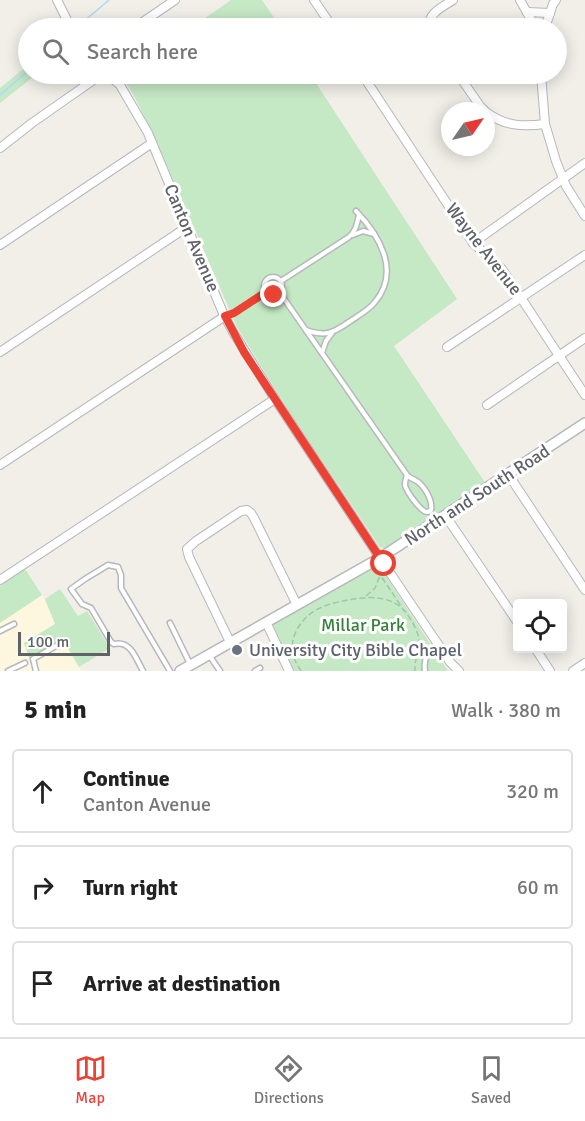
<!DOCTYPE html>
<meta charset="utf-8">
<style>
body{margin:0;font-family:Signika,sans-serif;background:#f2f2f2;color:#222}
.controls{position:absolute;right:18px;bottom:18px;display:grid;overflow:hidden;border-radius:6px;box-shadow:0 3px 15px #0003}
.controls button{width:54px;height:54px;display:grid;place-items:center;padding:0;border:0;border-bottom:2px solid #e0e0e0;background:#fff;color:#222;font:30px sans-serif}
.compass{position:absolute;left:441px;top:102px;width:54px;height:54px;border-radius:50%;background:#fff;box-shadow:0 3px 15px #0003;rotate:56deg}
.scale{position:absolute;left:18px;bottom:15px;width:92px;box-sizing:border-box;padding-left:6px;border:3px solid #5f6368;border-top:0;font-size:16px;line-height:21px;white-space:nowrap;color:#5f6368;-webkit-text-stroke:4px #fff;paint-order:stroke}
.stop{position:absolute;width:18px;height:18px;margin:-14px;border:4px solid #ea4335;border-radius:50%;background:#fff}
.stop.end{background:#ea4335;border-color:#fff;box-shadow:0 2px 6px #0008}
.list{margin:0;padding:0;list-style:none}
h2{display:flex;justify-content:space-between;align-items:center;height:78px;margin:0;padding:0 24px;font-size:26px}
h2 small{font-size:20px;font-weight:400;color:#767676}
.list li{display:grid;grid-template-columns:39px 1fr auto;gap:18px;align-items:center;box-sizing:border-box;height:84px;margin:0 12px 12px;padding:0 12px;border:2px solid #e0e0e0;border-radius:6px}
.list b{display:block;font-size:22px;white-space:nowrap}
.list p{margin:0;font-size:20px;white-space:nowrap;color:#767676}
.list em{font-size:20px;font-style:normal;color:#767676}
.icon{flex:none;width:33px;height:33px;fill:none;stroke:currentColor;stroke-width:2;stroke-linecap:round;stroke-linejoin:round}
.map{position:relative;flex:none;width:585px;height:671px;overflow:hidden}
.search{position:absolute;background:#fff;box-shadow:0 3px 15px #0003;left:18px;right:18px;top:18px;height:66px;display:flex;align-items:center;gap:15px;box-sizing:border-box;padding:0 21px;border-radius:33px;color:#767676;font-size:22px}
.sheet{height:366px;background:#fff}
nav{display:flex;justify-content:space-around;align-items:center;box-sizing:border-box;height:84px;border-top:2px solid #e0e0e0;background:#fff;font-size:16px;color:#767676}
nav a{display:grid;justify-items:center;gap:3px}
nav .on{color:#ea4335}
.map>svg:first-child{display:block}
.commercial{fill:#fef7e0}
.green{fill:#c5e8c5}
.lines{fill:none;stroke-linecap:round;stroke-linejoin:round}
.stream{stroke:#aadaff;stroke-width:1.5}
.service-casing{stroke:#b5b8bc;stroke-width:7}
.minor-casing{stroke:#b5b8bc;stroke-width:10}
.tertiary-casing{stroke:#b5b8bc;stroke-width:12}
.path{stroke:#9cc7a9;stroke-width:1.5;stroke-dasharray:6 3;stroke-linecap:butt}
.service{stroke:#fff;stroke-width:4}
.minor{stroke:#fff;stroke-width:8}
.tertiary{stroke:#fff;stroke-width:9}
.route{stroke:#ea4335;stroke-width:8}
.worship-dot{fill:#6b7280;stroke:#fff;stroke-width:2}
.labels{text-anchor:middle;stroke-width:6;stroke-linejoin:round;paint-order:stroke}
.street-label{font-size:18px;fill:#5f6368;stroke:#fff}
.park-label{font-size:18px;fill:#348238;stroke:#fff}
.worship-label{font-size:18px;fill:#5b616d;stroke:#fff;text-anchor:start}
</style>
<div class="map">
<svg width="585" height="671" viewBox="0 0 585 671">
<rect width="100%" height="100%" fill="#f1efe8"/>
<path class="commercial" d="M42 595 56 623 29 655 31 663 65 643 81 671H0V623Z"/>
<g class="green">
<path d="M231 0H262L281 28H191Z"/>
<path d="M28 65V74H37L0 103V88Z"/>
<path d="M127 74H310L457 299 394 346 486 484 387 549 380 547 292 416 237 327 156 140 133 94 122 77Z"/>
<path d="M378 564 448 671H292L270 624Z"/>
<path d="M25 569 42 595 0 623V586Z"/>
<path d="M60 589 78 616 87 611 110 648 79 667 65 643 31 663 24 643 55 624 45 599Z"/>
</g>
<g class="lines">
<g class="stream">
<path d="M76 28 109 0"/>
<path d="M0 95 28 71"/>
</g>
<g class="service-casing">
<g id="service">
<path d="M353 235 363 231 374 234"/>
<circle cx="273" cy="286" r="9"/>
<path d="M281 281 349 237C356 231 357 223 359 215"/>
<path d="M280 293 407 475C409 477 412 479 415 480 424 485 433 500 431 510 430 511 428 512 427 512 421 512 406 491 405 485 405 480 406 479 407 475"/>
<path d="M226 316 234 313 266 292"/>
<path d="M306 330C326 337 333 333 349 322 358 316 369 310 375 302 401 271 379 235 356 211"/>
<path d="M322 353 326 341 332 333"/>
<path d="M170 623 190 664"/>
<path d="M0 631 14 624"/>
<path d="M209 655 220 671"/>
<path d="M8 671 25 663"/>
<path d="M36 671 33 659 63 642"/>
<path d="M143 671C136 659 131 640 114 644L111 642 91 608 82 604 71 589 85 579 108 565 118 567 121 575V588L170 671"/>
<path d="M255 671 260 668"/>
<path d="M425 671C423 658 428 652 438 644"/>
</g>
</g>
<g class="minor-casing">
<g id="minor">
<path d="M57 0 71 28"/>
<path d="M314 0 333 28"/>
<path d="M520 0 529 16 535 28"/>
<path d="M527 12 550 13"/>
<path d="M134 28 175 0"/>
<path d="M429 28C428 13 441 8 453 0"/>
<path d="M545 28 553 4 556 0"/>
<path d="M107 74 120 85 148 133 223 313 233 332 275 399 380 558 450 662 459 671"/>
<path d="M362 74 473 243 502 269 585 395"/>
<path d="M458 74 480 106 485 111"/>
<path d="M541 74 545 124 556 161 566 186 585 216"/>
<path d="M486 112C504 126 523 127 545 124"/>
<path d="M0 148 32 123 102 74"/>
<path d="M473 243 585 163"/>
<path d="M0 245 152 143"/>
<path d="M447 347 585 255"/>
<path d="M0 352 187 227"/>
<path d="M487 405 585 338"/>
<path d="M0 465 225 316"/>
<path d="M508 474 585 590"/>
<path d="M445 515 518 623"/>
<path d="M0 580 275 399"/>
<path d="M266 622 289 671"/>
<path d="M230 642 189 557 187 549 196 541 241 511 247 510 251 513 254 518 297 605"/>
<path d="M535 648 550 671"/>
<path d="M573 671 585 663"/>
</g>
</g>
<g class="tertiary-casing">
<path id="tertiary" d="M180 671 380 558 585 423"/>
</g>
<g class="path">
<path d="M377 570 401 606"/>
<path d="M366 596 375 588 380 576"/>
<path d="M301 671C298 666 294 660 293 654 289 636 302 617 318 609 327 604 338 602 348 600 364 597 383 595 398 605 406 610 415 625 418 635 421 647 414 659 415 671"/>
</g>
<use href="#service" class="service"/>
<use href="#minor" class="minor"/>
<use href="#tertiary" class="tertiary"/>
</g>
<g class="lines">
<path class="route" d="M274 295H271L266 292 234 313 225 316 244 352 384 564"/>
</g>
<circle class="worship-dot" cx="237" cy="650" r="6"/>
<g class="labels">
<g class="street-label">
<text transform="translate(192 238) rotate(67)" y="6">Canton Avenue</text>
<text transform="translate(484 249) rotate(52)" y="6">Wayne Avenue</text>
<text transform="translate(477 495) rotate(-33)" y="6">North and South Road</text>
</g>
<g class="park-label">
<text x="363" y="631">Millar Park</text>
</g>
<g class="worship-label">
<text x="249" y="656">University City Bible Chapel</text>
</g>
</g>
</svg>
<div class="controls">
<button><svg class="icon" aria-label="locate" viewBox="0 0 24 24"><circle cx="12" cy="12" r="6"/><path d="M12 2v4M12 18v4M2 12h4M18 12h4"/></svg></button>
</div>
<svg class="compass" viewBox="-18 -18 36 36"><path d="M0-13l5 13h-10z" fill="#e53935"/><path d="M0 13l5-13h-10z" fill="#767676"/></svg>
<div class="scale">100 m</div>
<div class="stop" style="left:384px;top:564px"></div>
<div class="stop end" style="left:274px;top:295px"></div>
<div class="search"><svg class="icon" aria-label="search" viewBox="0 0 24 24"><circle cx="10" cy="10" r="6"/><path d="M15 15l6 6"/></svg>Search here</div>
</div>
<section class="sheet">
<h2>5 min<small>Walk · 380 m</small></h2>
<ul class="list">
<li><svg class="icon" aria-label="ahead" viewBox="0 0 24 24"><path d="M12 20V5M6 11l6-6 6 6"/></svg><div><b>Continue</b><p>Canton Avenue</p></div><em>320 m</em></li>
<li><svg class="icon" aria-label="right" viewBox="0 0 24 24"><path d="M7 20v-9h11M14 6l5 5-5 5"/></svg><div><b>Turn right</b></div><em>60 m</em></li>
<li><svg class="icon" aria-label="arrive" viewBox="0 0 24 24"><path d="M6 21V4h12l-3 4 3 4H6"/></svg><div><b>Arrive at destination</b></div></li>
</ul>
</section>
<nav>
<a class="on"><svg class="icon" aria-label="map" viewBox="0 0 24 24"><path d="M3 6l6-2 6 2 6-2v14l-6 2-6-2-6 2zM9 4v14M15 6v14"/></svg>Map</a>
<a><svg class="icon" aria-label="directions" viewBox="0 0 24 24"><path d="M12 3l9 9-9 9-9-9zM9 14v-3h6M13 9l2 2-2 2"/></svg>Directions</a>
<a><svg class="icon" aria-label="saved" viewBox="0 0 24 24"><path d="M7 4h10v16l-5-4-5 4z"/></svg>Saved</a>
</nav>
